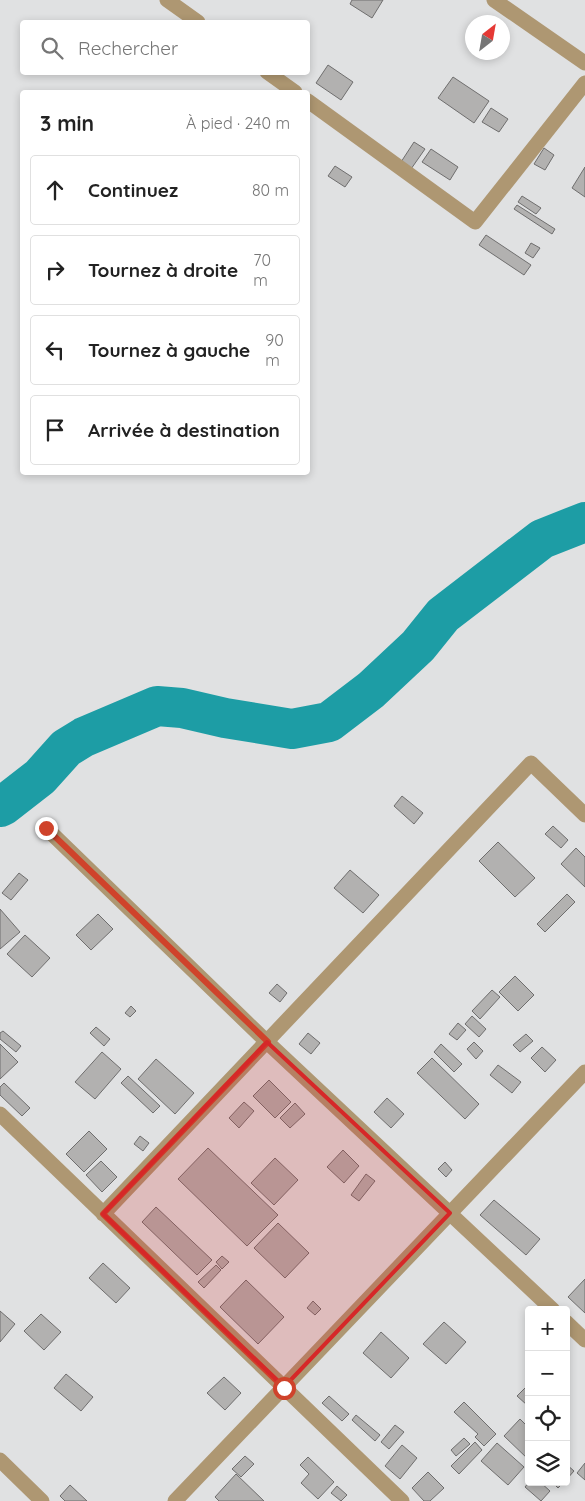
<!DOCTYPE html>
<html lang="fr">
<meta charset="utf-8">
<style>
:root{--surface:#fff;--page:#f2f2f2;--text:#222;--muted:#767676;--line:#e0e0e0}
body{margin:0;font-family:Quicksand,sans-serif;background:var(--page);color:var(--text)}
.controls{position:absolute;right:15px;bottom:15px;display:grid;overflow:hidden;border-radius:5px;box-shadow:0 2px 8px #0003}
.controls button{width:45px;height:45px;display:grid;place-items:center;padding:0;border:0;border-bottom:1px solid var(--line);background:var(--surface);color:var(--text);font:25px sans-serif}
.compass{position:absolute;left:465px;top:15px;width:45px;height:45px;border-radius:50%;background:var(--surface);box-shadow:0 2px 8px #0003;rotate:31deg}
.stop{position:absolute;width:15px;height:15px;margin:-11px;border:4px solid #cf432b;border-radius:50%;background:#fff}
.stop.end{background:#cf432b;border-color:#fff;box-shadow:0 1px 5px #0008}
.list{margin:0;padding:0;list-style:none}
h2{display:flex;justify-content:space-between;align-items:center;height:65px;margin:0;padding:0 20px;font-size:21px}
h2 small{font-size:16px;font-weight:400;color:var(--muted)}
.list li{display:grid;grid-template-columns:32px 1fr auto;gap:15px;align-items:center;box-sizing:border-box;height:70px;margin:0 10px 10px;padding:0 10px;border:1px solid var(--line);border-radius:5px}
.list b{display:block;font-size:19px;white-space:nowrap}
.list em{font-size:16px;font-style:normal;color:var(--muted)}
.icon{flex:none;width:28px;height:28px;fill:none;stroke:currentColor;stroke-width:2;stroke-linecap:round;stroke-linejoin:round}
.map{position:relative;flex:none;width:585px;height:1501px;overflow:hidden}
.search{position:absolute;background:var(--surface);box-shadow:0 2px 8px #0003;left:20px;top:20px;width:290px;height:55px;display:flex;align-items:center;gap:12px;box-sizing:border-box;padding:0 18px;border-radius:5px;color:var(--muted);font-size:19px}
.panel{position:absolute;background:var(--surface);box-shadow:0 2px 8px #0003;left:20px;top:90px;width:290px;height:385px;border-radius:5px}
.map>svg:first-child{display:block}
</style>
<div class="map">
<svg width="585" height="1501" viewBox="0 0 585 1501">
<rect width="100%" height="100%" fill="#e0e1e2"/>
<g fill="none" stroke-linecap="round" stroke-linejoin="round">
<path stroke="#1d9da5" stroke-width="40" d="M0,807L4,805L40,777L66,748L84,737L157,706L182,708L225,718L292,729L329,722L371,690L418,646L443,615L542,539L585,522"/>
</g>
<path fill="#b2b1b0" stroke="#6f6e6e" d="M352,0H383L372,18L350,4Z
M328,65L353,82L341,100L316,83Z
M453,77L489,101L474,123L438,98Z
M491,108L508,119L499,132L482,122Z
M414,142L425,149L411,169L401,162Z
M544,148L554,155L545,170L534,164Z
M431,149L458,167L450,180L422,162Z
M335,166L352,177L345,187L328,176Z
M585,167V197L572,188Z
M522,196L541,208L536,214L518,202Z
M517,205L555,229L552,234L514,209Z
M486,235L531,265L524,275L479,245Z
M531,243L540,248L533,258L525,253Z
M402,796L423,813L414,824L394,806Z
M553,826L568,840L561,848L545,834Z
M498,842L535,878L515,897L479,861Z
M576,848L585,857V887L561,864Z
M350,870L379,895L363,913L334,888Z
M19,873L28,880L11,900L2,893Z
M567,894L575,902L545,932L537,924Z
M0,909L20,932L0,949Z
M98,914L113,929L91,950L76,935Z
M25,935L50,958L32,977L7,954Z
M515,976L534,995L518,1011L499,992Z
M277,984L287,993L280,1002L269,993Z
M492,990L500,997L480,1019L472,1011Z
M131,1006L136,1011L130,1017L125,1013Z
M472,1016L486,1029L479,1037L465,1024Z
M458,1023L466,1030L457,1040L449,1034Z
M96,1027L110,1039L104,1046L90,1033Z
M3,1031L21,1046L16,1052L0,1039V1033Z
M308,1033L320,1043L311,1054L299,1044Z
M526,1034L533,1041L520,1052L513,1045Z
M474,1042L483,1051L476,1059L467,1049Z
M0,1044L18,1062L0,1079Z
M441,1044L462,1064L454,1072L434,1052Z
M542,1047L556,1060L545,1072L531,1058Z
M102,1052L121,1069L95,1099L75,1082Z
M432,1058L479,1104L465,1119L417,1073Z
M156,1059L194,1093L175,1114L138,1079Z
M498,1065L521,1082L512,1093L490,1075Z
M128,1076L160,1106L153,1113L121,1083Z
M269,1080L291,1102L275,1118L253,1096Z
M4,1083L30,1108L22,1116L0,1095V1087Z
M387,1098L404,1114L391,1128L374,1112Z
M244,1102L254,1111L239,1128L229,1118Z
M295,1103L305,1114L290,1128L280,1118Z
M89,1131L107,1149L84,1172L66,1154Z
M140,1136L149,1143L143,1151L134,1144Z
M208,1148L278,1215L247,1246L178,1179Z
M343,1150L359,1166L344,1183L327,1167Z
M275,1158L298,1180L274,1205L251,1183Z
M101,1161L117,1177L102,1192L86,1175Z
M445,1162L452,1170L446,1177L438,1169Z
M366,1174L375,1181L359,1201L351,1195Z
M494,1200L540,1239L526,1255L480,1215Z
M156,1207L212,1260L197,1275L142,1222Z
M278,1223L309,1253L285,1278L254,1248Z
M222,1256L229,1262L222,1269L216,1262Z
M103,1263L130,1288L116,1303L89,1278Z
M216,1265L221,1270L204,1288L198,1282Z
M585,1279V1313L568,1297Z
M246,1280L284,1317L258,1344L220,1307Z
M313,1301L321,1309L315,1315L307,1308Z
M0,1311L15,1324L0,1342Z
M41,1314L61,1332L44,1350L24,1331Z
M444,1322L466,1342L446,1364L423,1344Z
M381,1332L409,1358L391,1378L363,1353Z
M66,1374L93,1397L81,1411L54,1388Z
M224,1377L241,1393L225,1410L207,1393Z
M526,1387L529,1390V1403L527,1405L517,1396Z
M329,1396L349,1414L342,1421L322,1403Z
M464,1402L496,1434L484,1446L475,1437L478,1434L454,1412Z
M356,1415L380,1435L375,1441L352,1420Z
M520,1419L529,1428V1460L504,1436Z
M395,1425L404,1432L389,1449L381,1442Z
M464,1438L470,1444L456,1456L451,1450Z
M475,1442L482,1450L459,1474L451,1466Z
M497,1443L524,1467L508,1485L481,1461Z
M402,1445L417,1458L400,1479L385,1466Z
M245,1456L254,1464L241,1477L232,1469Z
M308,1457L334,1482L318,1499L301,1483L309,1474L300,1465Z
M585,1463V1480L577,1473Z
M566,1464L574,1471L566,1480Z
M428,1472L444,1488L430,1501H424L412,1488Z
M236,1474L264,1501H219L215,1497Z
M529,1482H540L550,1491L541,1501L525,1487Z
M552,1482H564L558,1488Z
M70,1485L87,1501H65L60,1496Z
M337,1486L347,1495L341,1501L331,1493Z"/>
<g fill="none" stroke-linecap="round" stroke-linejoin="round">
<path stroke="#ae9772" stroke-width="15" d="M167,0L198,22
M494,0L585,63
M267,72L295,92
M308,101L475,222L585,83
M46,828L267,1042L553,1310
M0,1114L402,1501
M103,1214L531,763L585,815
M566,1322L585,1340
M0,1460L42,1501
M175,1501L585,1072"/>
</g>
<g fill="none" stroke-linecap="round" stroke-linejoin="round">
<path stroke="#cf432b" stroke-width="6" d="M46,828L268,1042L103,1214L284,1388"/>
</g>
<path fill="#d62828" fill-opacity="0.2" stroke="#d62828" stroke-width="4" stroke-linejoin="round" d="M267,1042L450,1213L284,1387L103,1214Z"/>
</svg>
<div class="controls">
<button>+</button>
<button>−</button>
<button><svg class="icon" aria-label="locate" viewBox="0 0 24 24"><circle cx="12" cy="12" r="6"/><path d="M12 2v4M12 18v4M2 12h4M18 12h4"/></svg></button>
<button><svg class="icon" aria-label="layers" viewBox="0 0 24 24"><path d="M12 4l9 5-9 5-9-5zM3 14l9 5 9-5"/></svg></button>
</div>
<svg class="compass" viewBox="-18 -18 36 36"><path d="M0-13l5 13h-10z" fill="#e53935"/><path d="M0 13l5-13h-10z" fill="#767676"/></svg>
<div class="stop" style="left:284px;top:1388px"></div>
<div class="stop end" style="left:46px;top:828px"></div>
<div class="search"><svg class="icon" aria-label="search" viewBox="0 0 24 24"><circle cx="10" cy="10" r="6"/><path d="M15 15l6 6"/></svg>Rechercher</div>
<section class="panel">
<h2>3 min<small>À pied · 240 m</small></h2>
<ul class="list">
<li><svg class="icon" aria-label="ahead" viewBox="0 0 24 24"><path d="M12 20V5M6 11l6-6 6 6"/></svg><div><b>Continuez</b></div><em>80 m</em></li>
<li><svg class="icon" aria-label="right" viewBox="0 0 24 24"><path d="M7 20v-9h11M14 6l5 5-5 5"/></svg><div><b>Tournez à droite</b></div><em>70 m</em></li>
<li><svg class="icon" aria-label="left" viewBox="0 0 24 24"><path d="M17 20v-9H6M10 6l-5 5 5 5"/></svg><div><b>Tournez à gauche</b></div><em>90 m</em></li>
<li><svg class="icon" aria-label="arrive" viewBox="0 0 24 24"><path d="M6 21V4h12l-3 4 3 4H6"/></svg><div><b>Arrivée à destination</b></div></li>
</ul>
</section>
</div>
